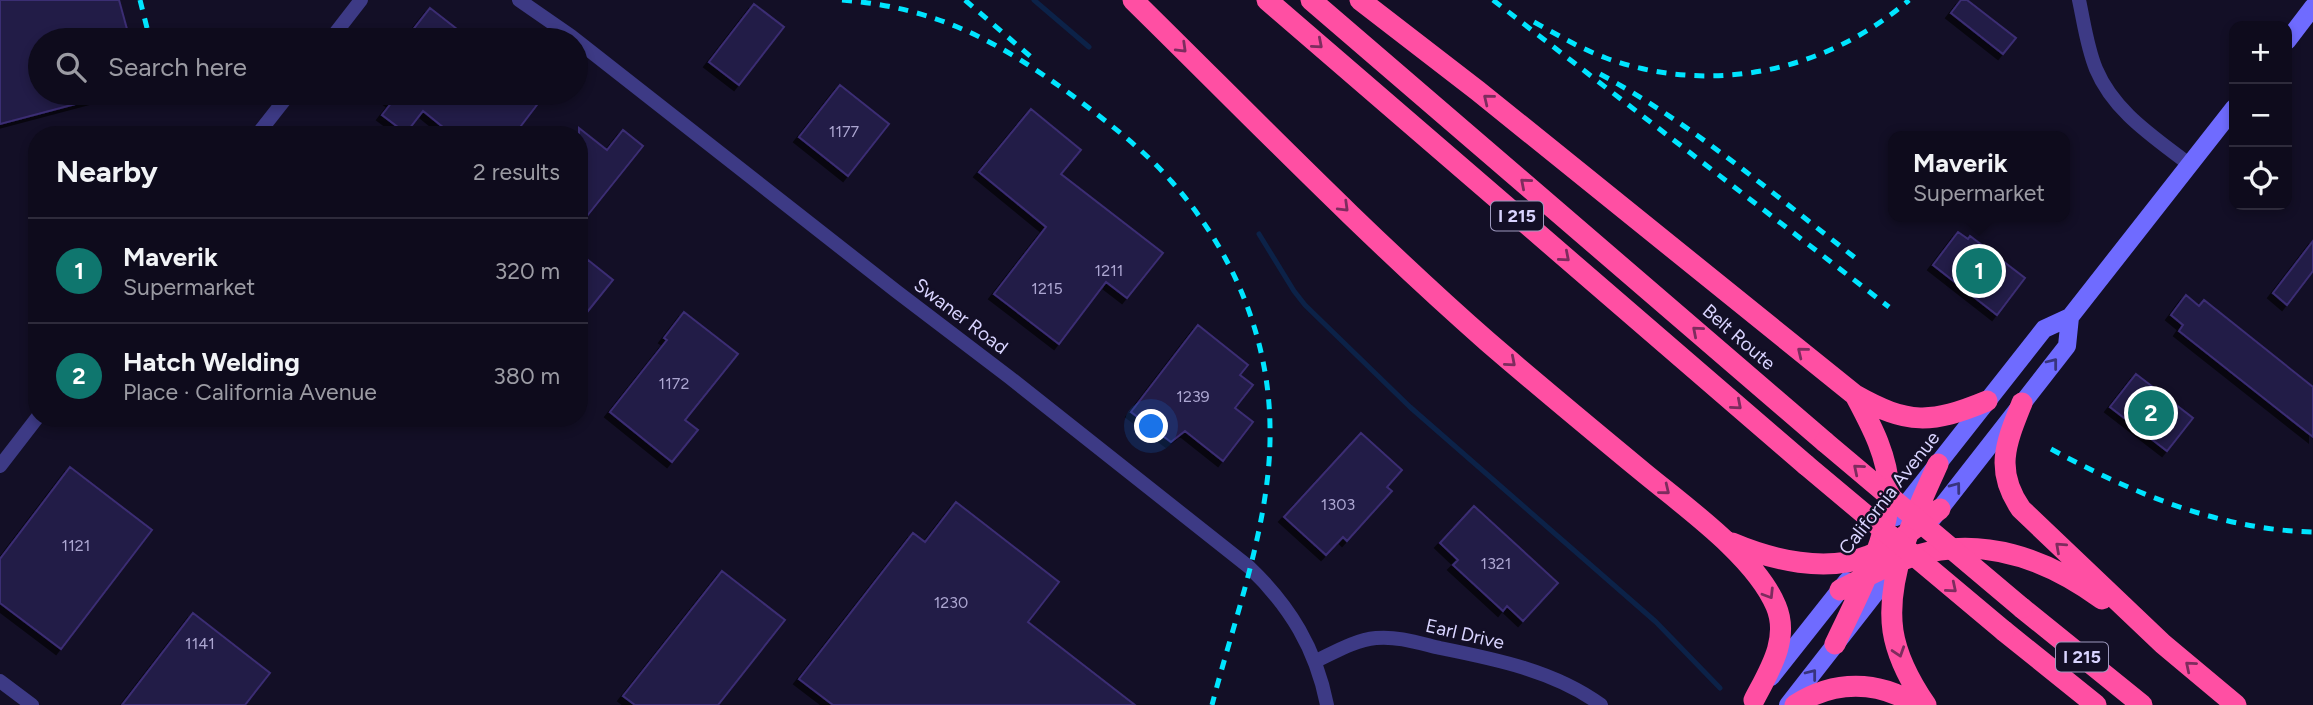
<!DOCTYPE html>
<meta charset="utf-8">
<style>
:root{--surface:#0e0b1c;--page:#171425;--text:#f1f3f6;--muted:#9b9ba3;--line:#2e2b3b;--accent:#0f766e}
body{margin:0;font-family:Figtree,sans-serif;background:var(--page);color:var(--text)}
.controls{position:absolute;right:21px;top:21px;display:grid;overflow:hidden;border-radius:14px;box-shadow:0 4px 10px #0003}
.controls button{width:63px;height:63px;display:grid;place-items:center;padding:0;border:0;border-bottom:2px solid var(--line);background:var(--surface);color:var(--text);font:35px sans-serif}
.you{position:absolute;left:1152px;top:427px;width:24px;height:24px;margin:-18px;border:5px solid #fff;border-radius:50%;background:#1a73e8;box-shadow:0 0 0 10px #1a73e833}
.badge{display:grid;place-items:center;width:46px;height:46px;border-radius:50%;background:var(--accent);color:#fff;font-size:23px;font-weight:700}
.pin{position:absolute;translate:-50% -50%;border:4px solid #fff;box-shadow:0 2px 7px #0006}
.popup{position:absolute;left:1888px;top:131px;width:182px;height:91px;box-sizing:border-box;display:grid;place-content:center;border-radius:14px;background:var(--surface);filter:drop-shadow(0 2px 5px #0005);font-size:23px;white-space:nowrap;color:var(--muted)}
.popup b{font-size:26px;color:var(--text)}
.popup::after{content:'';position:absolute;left:50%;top:100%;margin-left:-14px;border:14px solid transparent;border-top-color:var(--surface)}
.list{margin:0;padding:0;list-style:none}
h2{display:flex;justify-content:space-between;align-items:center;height:91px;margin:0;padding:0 28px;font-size:30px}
h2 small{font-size:23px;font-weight:400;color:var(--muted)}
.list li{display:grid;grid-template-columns:46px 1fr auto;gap:21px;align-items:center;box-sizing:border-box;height:105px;padding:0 28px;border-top:2px solid var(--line)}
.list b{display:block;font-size:26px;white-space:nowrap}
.list p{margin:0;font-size:23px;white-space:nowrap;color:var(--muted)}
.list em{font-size:23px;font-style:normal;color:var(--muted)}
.icon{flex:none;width:38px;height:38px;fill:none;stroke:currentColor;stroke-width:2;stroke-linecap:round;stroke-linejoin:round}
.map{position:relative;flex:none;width:2313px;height:705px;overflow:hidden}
.search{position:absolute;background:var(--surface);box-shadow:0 4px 10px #0003;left:28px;top:28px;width:560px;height:77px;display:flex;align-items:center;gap:18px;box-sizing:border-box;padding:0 24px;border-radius:38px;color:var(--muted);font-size:26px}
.panel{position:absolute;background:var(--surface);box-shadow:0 4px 10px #0003;left:28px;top:126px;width:560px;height:301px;border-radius:28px}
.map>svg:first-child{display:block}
</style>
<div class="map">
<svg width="2313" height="705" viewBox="0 0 2313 705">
<defs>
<filter id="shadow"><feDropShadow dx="-5" dy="5" stdDeviation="0" flood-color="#0009"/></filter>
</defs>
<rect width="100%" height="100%" fill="#130f26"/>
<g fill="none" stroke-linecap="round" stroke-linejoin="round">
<path stroke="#0c2248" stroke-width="5" d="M1034,0L1089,47
M1259,234L1294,291L1305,305L1410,407L1656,622L1720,688"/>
</g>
<path fill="#241b47" stroke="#3b2d73" stroke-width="2" filter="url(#shadow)" d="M0,0H119L130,40H40V93H101L102,97L0,124Z
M1961,0H1967L2016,38L2003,54L1951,13Z
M754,4L784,27L739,85L709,62Z
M430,8L471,40H405Z
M840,85L889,124L848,176L799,137Z
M379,93H482L497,104L506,93H546L514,135H439L444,128L423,111L406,133L382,115L392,102Z
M1031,109L1081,150L1061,174L1163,253L1127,298L1106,282L1059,344L994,294L1046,227L979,172Z
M579,128L607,150L623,130L643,146L579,226Z
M1958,232L1968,239L1970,236L2025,278L1997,315L1933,265Z
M2313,241V271L2287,305L2273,293Z
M588,260L613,280L588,311L579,304V271Z
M2186,295L2199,306L2204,300L2313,387V437L2179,331L2183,325L2171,315Z
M684,312L738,354L685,420L698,430L672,462L610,412L667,340L664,338Z
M1198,325L1248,365L1240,375L1253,385L1235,408L1253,422L1223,461L1185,431L1171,442L1131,412Z
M2136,374L2193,418L2167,451L2110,407Z
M1361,433L1402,470L1387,487L1392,491L1347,541L1343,537L1326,555L1284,517Z
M70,467L152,530L61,649L0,603V559Z
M956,502L1059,582L1028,622L1135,705H833L799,679L913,533L925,542Z
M1474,506L1558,583L1523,621L1507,606L1503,611L1453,565L1458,560L1440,543Z
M722,571L785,620L718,705H635L623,696Z
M193,613L270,673L245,705H122Z"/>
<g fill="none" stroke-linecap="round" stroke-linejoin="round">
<path stroke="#3d3a85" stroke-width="14" d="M519,0L571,36L896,291L1009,377L1249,567C1290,606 1316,649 1327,705
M2079,0C2084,23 2087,47 2096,69C2114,112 2154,137 2190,165
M330,40L361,0
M257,135L290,93
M0,466L37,418
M1316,661C1335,652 1355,640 1376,638C1398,636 1419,643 1440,648C1495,659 1555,671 1601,705
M0,681L32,705"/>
<path stroke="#6f6bff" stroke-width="18" d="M2287,41L2313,7
M1896,517L2044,329L2070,317L2234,108
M1932,519L2067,346L2070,317
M1771,677L1847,581
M1788,705L1898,564"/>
<path stroke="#ff4fa3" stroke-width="21" d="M1133,0C1250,115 1365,234 1488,342C1539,386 1591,429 1643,472C1684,506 1755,556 1776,606C1790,639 1769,671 1754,700
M1267,0L1806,465
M1311,0L1825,442
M1360,0L1478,91L1855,395C1908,425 1931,424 1987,401
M2022,403C2006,443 1994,470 2021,509L2163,644L2236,705
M1732,543C1772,560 1826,573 1868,556C1895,546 1917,526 1940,509
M1840,590C1864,578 1888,564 1914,556C1982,535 2047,559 2102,599
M2022,608L2142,705
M2004,631L2096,705
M1835,644C1855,601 1890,538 1889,491C1888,456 1871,425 1855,395
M1795,705C1834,680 1878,680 1916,705
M1926,705C1911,683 1897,657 1893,631C1885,576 1916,512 1938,464"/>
<path stroke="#00e5ff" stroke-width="5" stroke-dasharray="10 9" stroke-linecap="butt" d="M140,0L150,40
M842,0C939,8 1000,42 1077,99C1110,124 1145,151 1172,182C1232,250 1269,336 1270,427C1272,519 1235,616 1212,705
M965,0L1031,57
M1493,0L1889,307
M1534,22C1558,35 1581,49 1606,58C1710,96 1826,72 1909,0
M1600,74C1693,124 1774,195 1858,260
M2051,449C2132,493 2220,530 2313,532"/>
<path stroke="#ff4fa3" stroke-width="21" d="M1825,442L2022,608
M1806,465L2004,631"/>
</g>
<defs><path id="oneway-chevron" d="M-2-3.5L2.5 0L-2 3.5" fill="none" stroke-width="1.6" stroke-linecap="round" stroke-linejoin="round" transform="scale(1.75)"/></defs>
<g stroke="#7d2c5e">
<use href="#oneway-chevron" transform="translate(1318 44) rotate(41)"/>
<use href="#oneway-chevron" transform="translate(1182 48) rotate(44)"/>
<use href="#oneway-chevron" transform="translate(1488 99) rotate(-141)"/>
<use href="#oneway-chevron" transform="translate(1525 183) rotate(-139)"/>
<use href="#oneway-chevron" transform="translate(1344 207) rotate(44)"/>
<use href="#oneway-chevron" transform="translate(1565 257) rotate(41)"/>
<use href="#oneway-chevron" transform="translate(1697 331) rotate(-139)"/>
<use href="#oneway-chevron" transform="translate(1802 352) rotate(-141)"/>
<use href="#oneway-chevron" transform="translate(1511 362) rotate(41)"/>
<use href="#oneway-chevron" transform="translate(1737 405) rotate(41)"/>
<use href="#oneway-chevron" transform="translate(1858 469) rotate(-140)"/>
<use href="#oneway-chevron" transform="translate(1665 490) rotate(39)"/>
<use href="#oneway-chevron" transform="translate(2060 547) rotate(-138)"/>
<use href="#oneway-chevron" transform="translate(1952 588) rotate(40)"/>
<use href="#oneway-chevron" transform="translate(1769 594) rotate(58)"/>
<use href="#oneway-chevron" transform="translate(1899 652) rotate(72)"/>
<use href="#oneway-chevron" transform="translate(2190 666) rotate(-140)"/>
</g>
<g stroke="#38347d">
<use href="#oneway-chevron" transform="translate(2053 363) rotate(-52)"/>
<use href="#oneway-chevron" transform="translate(1956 487) rotate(-53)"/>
<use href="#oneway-chevron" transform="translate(1812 674) rotate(-52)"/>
</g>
<g text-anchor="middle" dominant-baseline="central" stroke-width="5" stroke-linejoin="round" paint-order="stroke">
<g font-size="16" fill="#aca6d1">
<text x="844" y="131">1177</text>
<text x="1109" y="270">1211</text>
<text x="1047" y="288">1215</text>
<text x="674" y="383">1172</text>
<text x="1193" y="396">1239</text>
<text x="1338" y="504">1303</text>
<text x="76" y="545">1121</text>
<text x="1496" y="563">1321</text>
<text x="951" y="602">1230</text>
<text x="200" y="643">1141</text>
</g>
<g fill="#130f26" stroke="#9e99be" stroke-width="2">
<rect x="1491" y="201.5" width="52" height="29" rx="5"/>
<rect x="2056" y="642.5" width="52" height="29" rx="5"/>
</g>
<g font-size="18" font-weight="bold" fill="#d9d4ff">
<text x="1517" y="216">I 215</text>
<text x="2082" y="657">I 215</text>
</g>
<g font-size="19" fill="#d9d4ff" stroke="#130f26">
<text transform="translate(961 316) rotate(37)">Swaner Road</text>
<text transform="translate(1739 337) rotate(41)">Belt Route</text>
<text transform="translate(1889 493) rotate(-52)">California Avenue</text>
<text transform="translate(1465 634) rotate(13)">Earl Drive</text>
</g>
</g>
</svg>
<div class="controls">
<button>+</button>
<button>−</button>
<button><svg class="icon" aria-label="locate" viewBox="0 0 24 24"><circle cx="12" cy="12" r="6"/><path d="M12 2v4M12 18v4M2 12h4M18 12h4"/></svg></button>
</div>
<div class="you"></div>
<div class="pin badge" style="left:1979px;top:271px">1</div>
<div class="popup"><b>Maverik</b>Supermarket</div>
<div class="pin badge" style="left:2151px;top:413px">2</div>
<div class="search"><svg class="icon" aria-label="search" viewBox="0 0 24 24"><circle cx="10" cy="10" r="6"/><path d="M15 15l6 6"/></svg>Search here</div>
<section class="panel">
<h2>Nearby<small>2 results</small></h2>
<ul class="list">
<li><span class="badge">1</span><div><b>Maverik</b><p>Supermarket</p></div><em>320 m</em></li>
<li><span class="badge">2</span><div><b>Hatch Welding</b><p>Place · California Avenue</p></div><em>380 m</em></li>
</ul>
</section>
</div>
